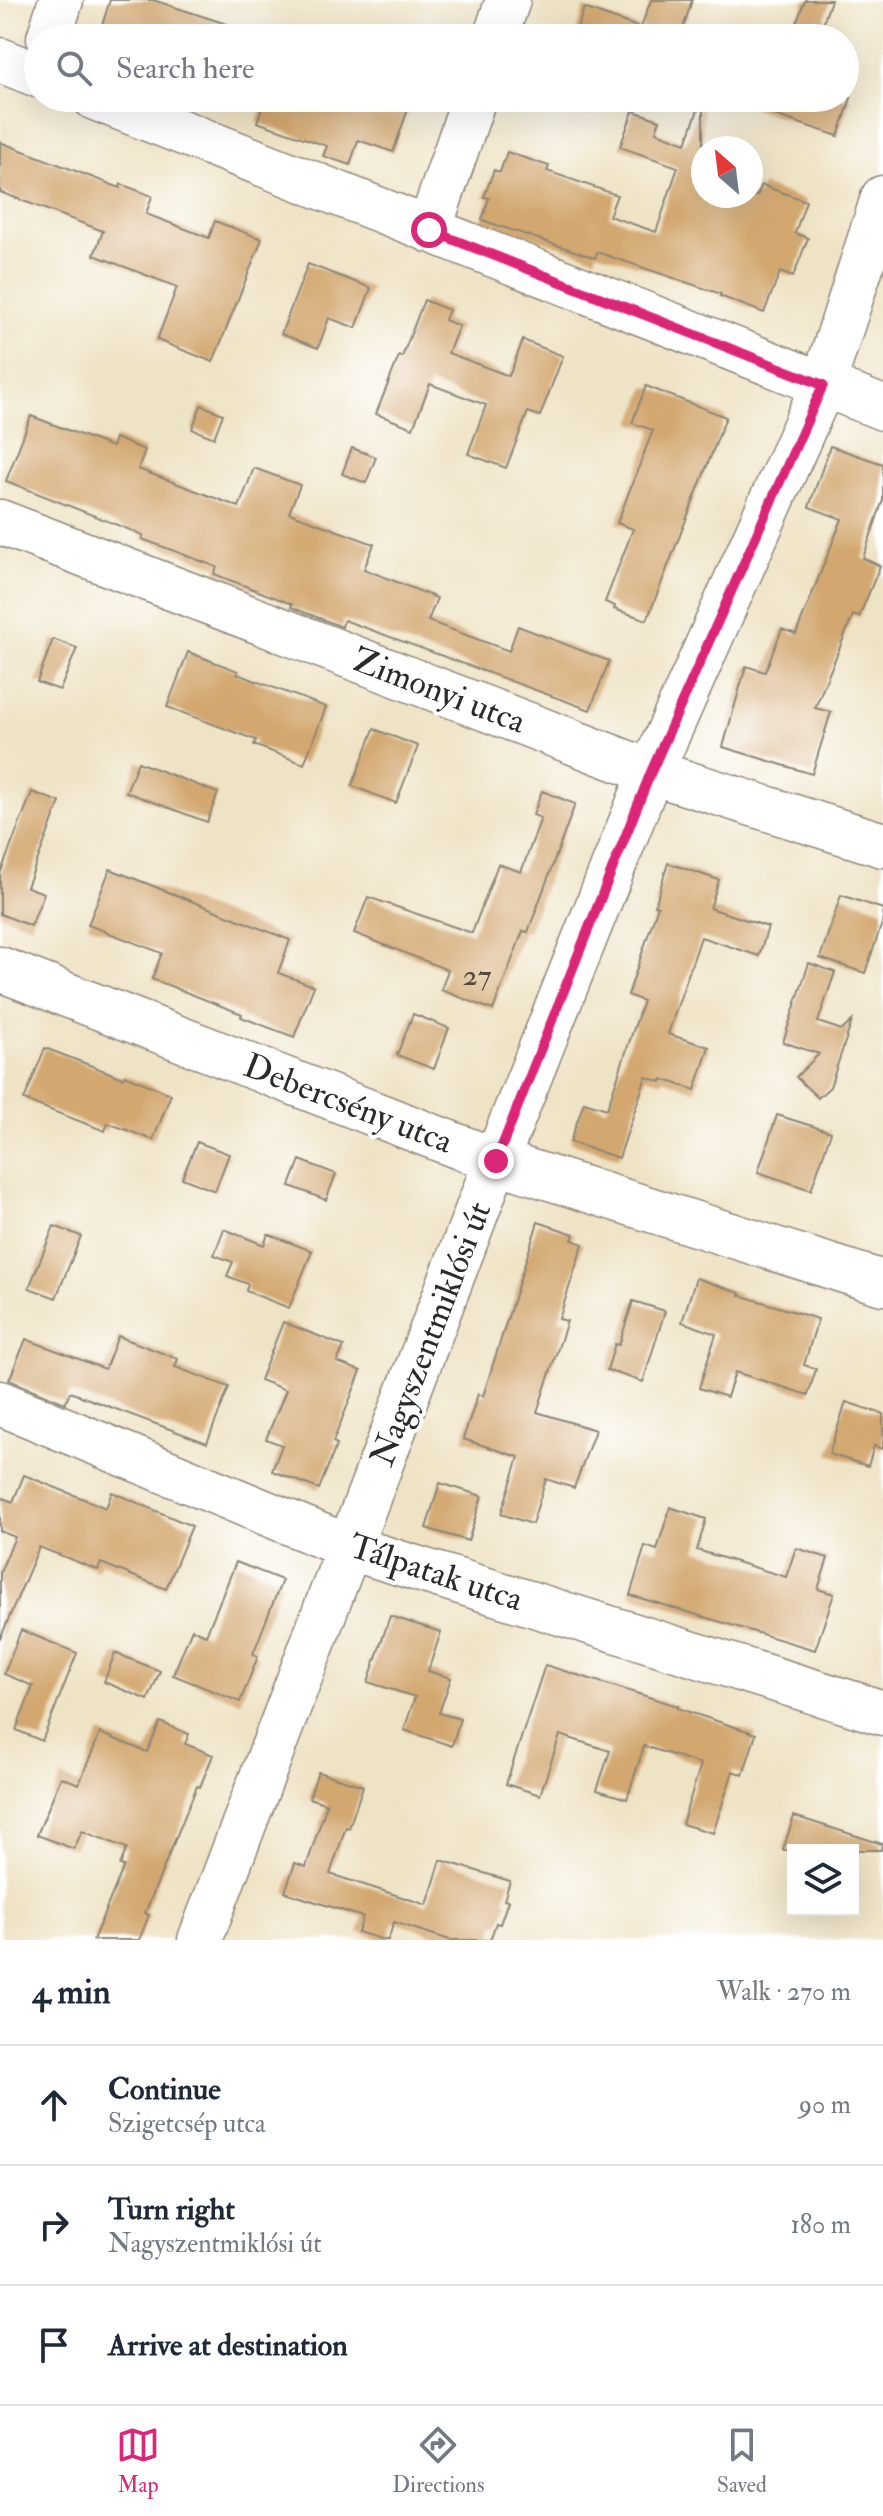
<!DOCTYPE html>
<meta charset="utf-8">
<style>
:root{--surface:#fff;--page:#f2f2f3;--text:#1f2937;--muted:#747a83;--line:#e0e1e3;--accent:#db2777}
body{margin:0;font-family:"IM FELL Double Pica",serif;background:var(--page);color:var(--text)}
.controls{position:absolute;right:24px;bottom:24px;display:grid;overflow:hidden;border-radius:0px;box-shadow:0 8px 32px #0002}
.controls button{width:72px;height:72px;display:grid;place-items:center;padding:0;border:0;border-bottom:2px solid var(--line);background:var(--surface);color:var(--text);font:40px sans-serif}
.compass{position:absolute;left:691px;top:136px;width:72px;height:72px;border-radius:50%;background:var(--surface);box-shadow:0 8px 32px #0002;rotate:332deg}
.stop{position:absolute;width:24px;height:24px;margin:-18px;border:6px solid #db2777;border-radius:50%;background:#fff}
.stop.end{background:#db2777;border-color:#fff;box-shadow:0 2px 8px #0008}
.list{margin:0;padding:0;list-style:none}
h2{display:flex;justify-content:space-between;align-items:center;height:104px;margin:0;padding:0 32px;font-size:34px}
h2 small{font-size:26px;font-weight:400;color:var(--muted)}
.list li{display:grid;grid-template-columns:52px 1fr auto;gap:24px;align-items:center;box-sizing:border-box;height:120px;padding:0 32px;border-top:2px solid var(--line)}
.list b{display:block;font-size:30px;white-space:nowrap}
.list p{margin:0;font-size:26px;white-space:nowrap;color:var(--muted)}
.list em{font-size:26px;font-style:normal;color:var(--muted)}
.icon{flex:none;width:44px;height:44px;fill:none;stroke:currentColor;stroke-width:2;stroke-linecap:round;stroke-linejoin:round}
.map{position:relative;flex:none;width:883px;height:1940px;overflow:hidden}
.search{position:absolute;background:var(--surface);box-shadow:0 8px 32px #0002;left:24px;right:24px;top:24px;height:88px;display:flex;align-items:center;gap:20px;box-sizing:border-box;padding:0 28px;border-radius:44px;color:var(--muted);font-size:30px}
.sheet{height:464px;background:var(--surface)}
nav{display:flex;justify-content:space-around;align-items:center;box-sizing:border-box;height:112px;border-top:2px solid var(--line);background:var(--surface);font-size:22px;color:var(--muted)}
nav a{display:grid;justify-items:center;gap:4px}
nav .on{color:var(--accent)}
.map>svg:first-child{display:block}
</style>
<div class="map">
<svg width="883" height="1940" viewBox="0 0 883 1940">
<rect width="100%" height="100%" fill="#fff"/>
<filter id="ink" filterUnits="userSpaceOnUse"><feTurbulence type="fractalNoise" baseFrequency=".0125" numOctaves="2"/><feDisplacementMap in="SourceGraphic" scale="16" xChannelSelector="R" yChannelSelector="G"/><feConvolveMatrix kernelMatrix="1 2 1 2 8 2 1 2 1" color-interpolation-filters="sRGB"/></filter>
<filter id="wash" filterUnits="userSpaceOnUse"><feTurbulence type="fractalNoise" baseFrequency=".006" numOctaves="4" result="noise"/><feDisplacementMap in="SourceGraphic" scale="32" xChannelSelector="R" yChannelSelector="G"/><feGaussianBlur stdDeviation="1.8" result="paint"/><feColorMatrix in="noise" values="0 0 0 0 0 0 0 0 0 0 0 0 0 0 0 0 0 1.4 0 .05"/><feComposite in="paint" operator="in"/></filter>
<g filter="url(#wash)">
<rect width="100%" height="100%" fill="#efe3c5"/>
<g id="blocks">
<path fill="#d3a770" d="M110,0H153L257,34V38H98Z
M651,0H692L680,38H671L641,27Z
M805,0H831L818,38H791Z
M584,8L658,34V38H574Z
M266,98H412L393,152L358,140L350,165L323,156L327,146L257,122Z
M739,98H851L838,136L738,103Z
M699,107H703V196H757L762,185L806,201L795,233L808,238L793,277L780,272L764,313L720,296L721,294L597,252L595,258L482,220L489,198L484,197L494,170L500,172L507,152L549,166L547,171L617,195L609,216L656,232L678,167L620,147L633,111L660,120L656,132L686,143Z
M0,142L120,188L121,184L152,196L146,214L209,238L215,221L262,239L213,362L157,340L177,287L94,255L103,231L0,192Z
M308,264L371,288L356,328L329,318L318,348L281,334Z
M424,300L449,310L445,320L459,326L448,353L509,376L523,340L563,356L540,416L528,412L506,468L468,454L486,405L430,384L413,428L376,414L399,356L402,357Z
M646,386L726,417L647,620L614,609L615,606L605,602L633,529L617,523L653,430L632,423Z
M201,405L223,414L214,438L192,429Z
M31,416L112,447L115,438L145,450L138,469L239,507L254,468L300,485L289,513L374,544L364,569L437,598L428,621L509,651L518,626L609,661L590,710L344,620L342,627L291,607L292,604L214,574L217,567L142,539L143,535L6,481Z
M830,446L883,464V500L863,558L880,566L859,617L853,615L815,708L831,712L812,774L723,747L746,666L765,672L782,629L796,634L842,519L809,507Z
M352,448L376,457L366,483L342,474Z
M53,639L77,648L60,690L37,682Z
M188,652L238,671L237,674L326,707L304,764L254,745L256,740L167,707Z
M374,729L418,746L396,803L352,786Z
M138,762L218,793L207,822L126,792Z
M542,791L575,804L528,932L523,931L493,1010L441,990L448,970L354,933L368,897L472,933L498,864L521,872L541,818L533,815Z
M32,792L60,802L27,887L44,893L31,926L0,914V874Z
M668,863L719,880L710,908L768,927L759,956L701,937L668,1034L709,1047L695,1090L662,1079L661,1082L646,1077L619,1158L570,1142L584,1102L607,1109L643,1001L628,995L658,906L655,905Z
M110,869L290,940L278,973L314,986L294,1037L241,1017L242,1014L152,979L162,953L88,925Z
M841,895L883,909V920L865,973L820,958Z
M809,963L835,972L818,1022L842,1030L852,1021L830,1087L818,1098L796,1077L819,1054L783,1042Z
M413,1014L449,1028L434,1069L397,1055Z
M45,1048L123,1078L124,1075L171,1094L153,1140L108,1123L105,1131L24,1100Z
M777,1115L831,1132L811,1190L758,1172Z
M197,1142L229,1154L215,1191L182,1178Z
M300,1160L336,1174L326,1200L290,1186Z
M538,1222L574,1234L572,1240L583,1244L559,1319L567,1321L537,1412L595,1430L574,1488L546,1479L532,1524L501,1514L519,1457L463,1439L478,1394L483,1396Z
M54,1226L81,1236L56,1298L29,1288Z
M224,1229L264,1245L268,1234L312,1251L289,1308L246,1291L248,1284L227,1276L233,1262L214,1255Z
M696,1278L740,1293L739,1295L818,1319L804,1365L816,1369L808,1395L735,1372L727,1397L699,1388L716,1334L682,1322Z
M633,1301L665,1311L643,1382L607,1370L615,1344L619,1345Z
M283,1322L344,1346L337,1362L361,1371L333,1442L337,1444L319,1489L272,1471L282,1445L266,1439L286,1390L260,1380Z
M118,1336L178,1359L175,1367L229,1387L207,1443L70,1392L65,1403L9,1380L26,1339L105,1369Z
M846,1402L883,1414V1449L874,1446L868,1466L829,1454Z
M24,1475L106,1508L112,1492L192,1526L166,1589L101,1563L98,1570L39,1547L0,1639V1572L15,1537L0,1531V1497L13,1502Z
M440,1483L482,1496L468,1541L426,1528Z
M670,1507L706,1519L697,1550L786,1577L796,1548L828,1558L818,1589L834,1594L815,1650L630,1595L645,1546L657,1550Z
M236,1562L282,1580L253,1654L258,1656L240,1702L173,1675L192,1629L206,1635Z
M390,1616L441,1632L428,1671L451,1678L439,1713L460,1719L452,1746L404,1730L415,1697L368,1682Z
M21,1630L77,1653L42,1741L16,1730L33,1686L4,1674Z
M115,1653L160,1671L148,1700L104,1682Z
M545,1665L678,1706L677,1708L756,1734L743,1775L733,1771L713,1833L682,1824L701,1764L644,1746L627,1799L597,1790L610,1751L560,1735L540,1795L506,1784Z
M160,1722L189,1734L185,1744L213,1755L200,1787L197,1786L145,1913L149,1915L139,1940H93L124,1866L120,1865L127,1848L82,1831L74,1849L37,1835L61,1777L79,1784L100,1733L147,1752Z
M318,1772L363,1786L349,1828L346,1827L330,1874L427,1905L441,1860L510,1881L504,1900L508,1901L500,1924L496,1923L490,1940H450L394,1922L388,1940H384L358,1932L363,1917L285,1892L295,1863L306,1867L327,1804L309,1798Z
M794,1816L882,1844L881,1850H783Z"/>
</g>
</g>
<g filter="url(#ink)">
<use href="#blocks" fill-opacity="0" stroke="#8d8778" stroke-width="2"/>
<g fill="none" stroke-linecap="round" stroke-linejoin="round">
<g stroke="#8d8778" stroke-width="47">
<path id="minor" d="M49,38L61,0
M495,38L508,0
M0,60L38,75
M95,98L883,408
M429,230L474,98
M0,522L651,772L883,845
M0,969L496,1161L883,1283
M0,1403L351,1548L883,1713
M200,1940L496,1161L651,772L823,385L883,198"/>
</g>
<use href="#minor" stroke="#fff" stroke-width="44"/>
</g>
</g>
<g fill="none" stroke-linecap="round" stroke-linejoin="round" filter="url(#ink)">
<path stroke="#db2777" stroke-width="10" d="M429,230L823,385L651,772L496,1161"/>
</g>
<g text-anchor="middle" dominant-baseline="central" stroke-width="8" stroke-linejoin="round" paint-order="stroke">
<g font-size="30" fill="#554a3c">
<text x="477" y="975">27</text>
</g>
<g font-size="34" fill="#2b2b2b" stroke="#fff">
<text transform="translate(439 691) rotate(21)">Zimonyi utca</text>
<text transform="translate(348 1104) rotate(21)">Debercsény utca</text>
<text transform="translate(431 1334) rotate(-69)">Nagyszentmiklósi út</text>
<text transform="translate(436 1573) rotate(18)">Tálpatak utca</text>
</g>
</g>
</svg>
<div class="controls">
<button><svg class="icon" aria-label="layers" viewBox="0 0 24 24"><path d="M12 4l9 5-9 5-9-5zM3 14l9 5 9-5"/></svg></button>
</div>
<svg class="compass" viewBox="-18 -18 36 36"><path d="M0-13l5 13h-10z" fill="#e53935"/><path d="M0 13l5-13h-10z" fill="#747a83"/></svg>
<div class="stop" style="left:429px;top:230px"></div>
<div class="stop end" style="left:496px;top:1161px"></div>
<div class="search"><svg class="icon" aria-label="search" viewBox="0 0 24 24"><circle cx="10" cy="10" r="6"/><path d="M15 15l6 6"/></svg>Search here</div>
</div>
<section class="sheet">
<h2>4 min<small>Walk · 270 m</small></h2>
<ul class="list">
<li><svg class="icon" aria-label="ahead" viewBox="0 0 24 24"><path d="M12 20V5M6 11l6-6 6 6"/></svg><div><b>Continue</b><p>Szigetcsép utca</p></div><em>90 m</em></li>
<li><svg class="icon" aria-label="right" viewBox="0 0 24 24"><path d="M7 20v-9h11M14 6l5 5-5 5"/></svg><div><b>Turn right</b><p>Nagyszentmiklósi út</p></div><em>180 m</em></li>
<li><svg class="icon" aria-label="arrive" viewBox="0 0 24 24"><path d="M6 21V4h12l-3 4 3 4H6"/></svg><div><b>Arrive at destination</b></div></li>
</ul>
</section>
<nav>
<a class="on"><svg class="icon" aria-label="map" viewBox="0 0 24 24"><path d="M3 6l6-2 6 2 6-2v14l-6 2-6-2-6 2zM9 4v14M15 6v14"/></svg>Map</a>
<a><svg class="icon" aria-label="directions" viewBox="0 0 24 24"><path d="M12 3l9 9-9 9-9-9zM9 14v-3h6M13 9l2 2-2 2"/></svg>Directions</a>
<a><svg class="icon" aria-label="saved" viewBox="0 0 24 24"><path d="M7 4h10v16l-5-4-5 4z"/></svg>Saved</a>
</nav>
